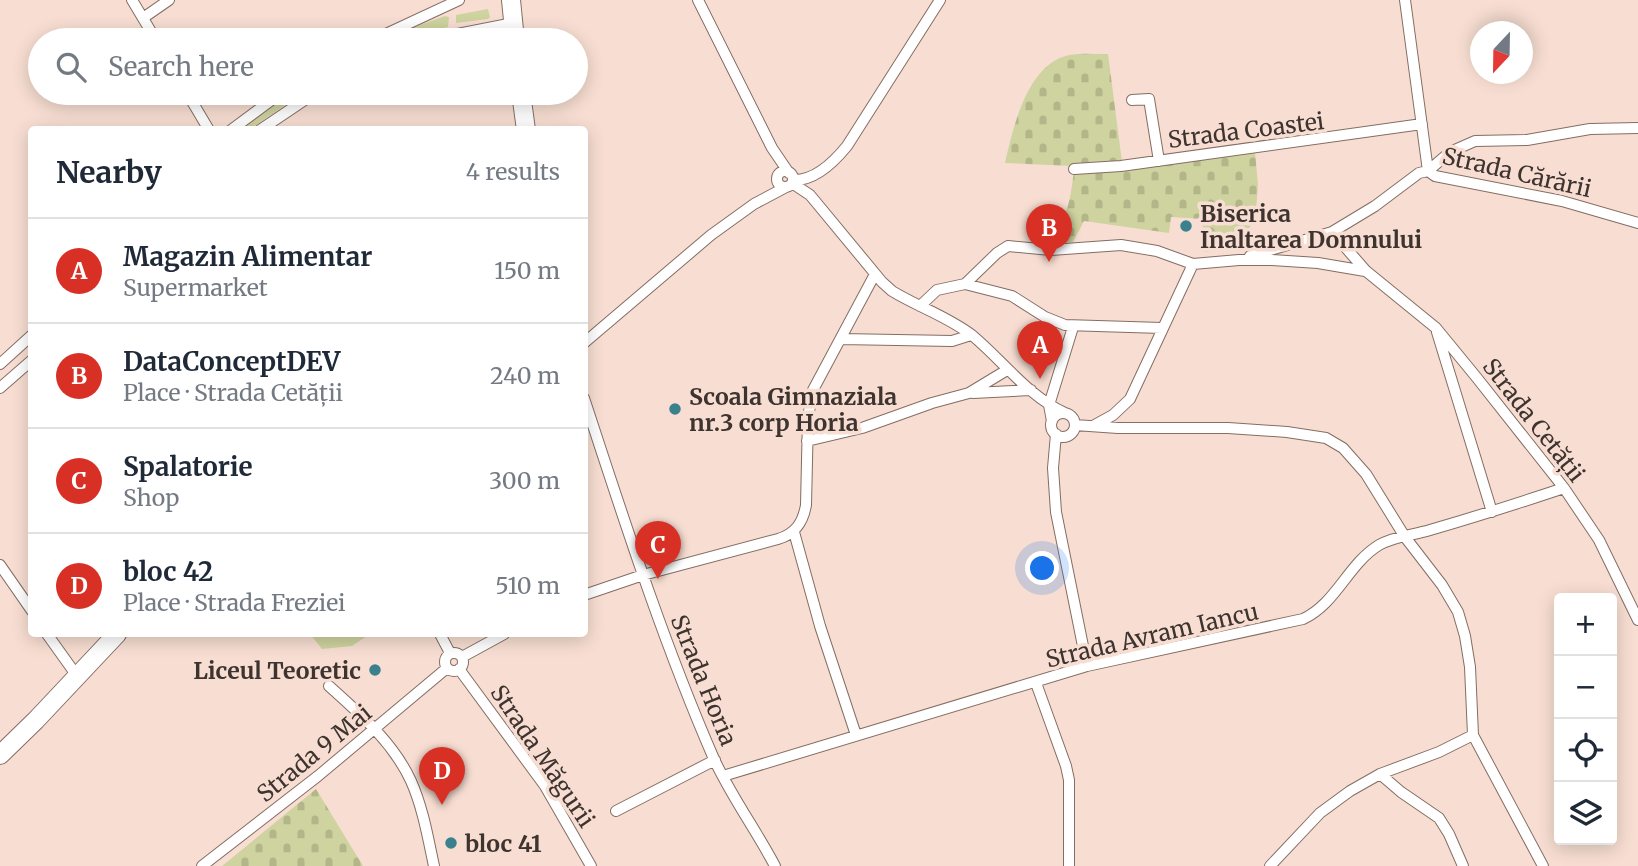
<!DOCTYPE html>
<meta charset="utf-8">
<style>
:root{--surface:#fff;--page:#f6f6f7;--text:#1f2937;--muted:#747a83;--line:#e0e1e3;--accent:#d93025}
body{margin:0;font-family:Merriweather,serif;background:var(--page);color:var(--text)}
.controls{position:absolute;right:21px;bottom:21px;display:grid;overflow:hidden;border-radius:7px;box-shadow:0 4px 18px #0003}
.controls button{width:63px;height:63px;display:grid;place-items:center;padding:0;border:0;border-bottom:2px solid var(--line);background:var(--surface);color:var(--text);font:35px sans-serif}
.compass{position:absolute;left:1470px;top:21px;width:63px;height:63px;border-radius:50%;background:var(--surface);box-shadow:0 4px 18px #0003;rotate:202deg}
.you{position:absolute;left:1043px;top:569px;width:24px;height:24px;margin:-18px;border:5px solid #fff;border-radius:50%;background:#1a73e8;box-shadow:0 0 0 10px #1a73e833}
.badge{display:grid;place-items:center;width:46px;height:46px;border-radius:50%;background:var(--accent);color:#fff;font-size:23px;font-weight:700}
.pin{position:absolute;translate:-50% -58px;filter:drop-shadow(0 2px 4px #0008)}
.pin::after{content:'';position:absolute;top:37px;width:24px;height:21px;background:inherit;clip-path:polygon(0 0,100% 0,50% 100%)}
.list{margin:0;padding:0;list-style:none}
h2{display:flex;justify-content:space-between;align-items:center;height:91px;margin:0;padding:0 28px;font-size:30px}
h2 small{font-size:23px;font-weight:400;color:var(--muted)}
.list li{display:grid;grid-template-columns:46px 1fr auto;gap:21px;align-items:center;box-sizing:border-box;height:105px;padding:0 28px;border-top:2px solid var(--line)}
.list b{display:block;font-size:26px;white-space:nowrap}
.list p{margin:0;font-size:23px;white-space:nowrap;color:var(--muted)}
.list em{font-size:23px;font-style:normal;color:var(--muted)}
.icon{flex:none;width:38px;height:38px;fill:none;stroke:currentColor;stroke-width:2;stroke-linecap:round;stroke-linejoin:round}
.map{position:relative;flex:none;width:1638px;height:866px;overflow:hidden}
.search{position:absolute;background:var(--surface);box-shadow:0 4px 18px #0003;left:28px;top:28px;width:560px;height:77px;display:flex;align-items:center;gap:18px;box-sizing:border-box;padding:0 24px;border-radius:38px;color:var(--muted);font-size:26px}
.panel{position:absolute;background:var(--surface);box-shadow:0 4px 18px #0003;left:28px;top:126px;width:560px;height:511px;border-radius:7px}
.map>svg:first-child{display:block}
</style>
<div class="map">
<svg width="1638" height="866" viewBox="0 0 1638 866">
<defs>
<pattern id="cemetery-stones" width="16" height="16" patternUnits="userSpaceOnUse" patternTransform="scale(1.75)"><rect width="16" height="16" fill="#ced39f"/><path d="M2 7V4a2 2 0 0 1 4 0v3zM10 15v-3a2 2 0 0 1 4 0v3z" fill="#b2b689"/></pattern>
</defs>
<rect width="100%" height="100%" fill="#f8ded2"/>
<path fill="#ced39f" d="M488,9L490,17L488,19L456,23V15Z
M445,16L449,17L448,27L410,37L407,32L409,29Z
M290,93H303L250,129L240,130Z
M310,634H370L352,646L322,649Z"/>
<path fill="url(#cemetery-stones)" d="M1108,54L1122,162L1073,166L1005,163C1013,128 1027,64 1069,55C1081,53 1095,54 1108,54Z
M1255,152L1258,185L1255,223L1250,226L1249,238L1253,239V247L1205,252L1202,219L1171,217L1169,233L1084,221L1073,242H1056V226C1070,215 1071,189 1074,172L1123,169Z
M316,789L363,866H222Z"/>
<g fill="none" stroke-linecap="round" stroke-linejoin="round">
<g stroke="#846d63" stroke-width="12">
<path id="street" d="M132,0L156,40
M698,0L772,148L789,173
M1405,0L1428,171
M143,18L169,0
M401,27L406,40
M373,40L459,0
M427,40L513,23
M187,93L209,130
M1132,100L1149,99L1159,161
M231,130L281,93
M260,130L315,93
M1074,169L1121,166L1422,124
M777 179a8 8 0 1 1 16 0a8 8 0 1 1-16 0Z
M1428,171L1450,152L1475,141L1527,140L1590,129L1638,128
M793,180C815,181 834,162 847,146L940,0
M792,183L810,195L882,282L892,291C918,307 949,317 973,336C1004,362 1028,396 1065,413
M1332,232L1366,271L1436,328L1477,378L1564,488L1599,540L1638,620
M1250,256L1332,232L1375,206L1419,173L1428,171L1435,176L1562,201L1638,223
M965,284L1012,296L1045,317L1065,325L1162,328
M920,306L937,290L965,284L997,253L1008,246L1051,250L1121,245L1157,251L1193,264L1239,260H1272L1318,263L1365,271
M1437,332L1492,512
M841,339L952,341L971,335
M584,343L711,235L754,204L786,187
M0,364L32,335
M0,388L32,360
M973,393L1031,390
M584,398C624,520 663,642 714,759C731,796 756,830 775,866
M1051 425a12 12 0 1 1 24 0a12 12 0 1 1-24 0Z
M1052,421L1049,405L1073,327
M1075,425L1118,428H1228L1287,432L1326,438L1343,448L1366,474L1405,537L1442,585L1458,612L1465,636L1470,667L1473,735L1543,866
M1093,426L1113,415L1130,399L1193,264
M1056,434L1053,468L1056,512L1087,666
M807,441L862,428L932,403L969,393L1007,370
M794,532L820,626L856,735
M0,565L32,611
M584,595L643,575L778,539C795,534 803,523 806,505L808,417L813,390L875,274
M47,634L77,676
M440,634L450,653
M445 662a9 9 0 1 1 18 0a9 9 0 1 1-18 0Z
M462,657L504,634
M459,669L545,786L591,866
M1036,683L1066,766L1069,780V866
M329,686C360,714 393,742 411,781C423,808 428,838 434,866
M1380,774L1401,792L1439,818L1449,834L1463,866
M723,776L1087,666L1303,619C1336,604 1348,564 1379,545C1394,536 1414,535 1430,530C1475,517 1519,503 1564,488
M616,811L715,760
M202,866L318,776L447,668
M1270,866L1320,813L1350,791L1380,774L1439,752L1473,735"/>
</g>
<g stroke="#846d63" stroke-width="20">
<path id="highway" d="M511,0L515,40
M521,93L526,130
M0,755L36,720L117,634"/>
</g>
<use href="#street" stroke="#fff" stroke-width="10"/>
<use href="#highway" stroke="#fff" stroke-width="18"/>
</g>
<g fill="#3b808d" stroke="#f8ded2" stroke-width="2.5">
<circle cx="1186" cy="226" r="7"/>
<circle cx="675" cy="409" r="7"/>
<circle cx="375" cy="670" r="7"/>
<circle cx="451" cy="843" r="7"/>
</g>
<g text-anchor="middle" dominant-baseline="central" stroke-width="7" stroke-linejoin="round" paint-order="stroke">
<g font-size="23" fill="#3d332f" stroke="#f8ded2">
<text transform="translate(1246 130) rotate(-7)">Strada Coastei</text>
<text transform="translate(1517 172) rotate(13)">Strada Cărării</text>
<text transform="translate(1534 420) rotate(52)">Strada Cetății</text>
<text transform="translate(1152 635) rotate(-13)">Strada Avram Iancu</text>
<text transform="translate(704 680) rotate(68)">Strada Horia</text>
<text transform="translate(314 753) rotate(-39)">Strada 9 Mai</text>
<text transform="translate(543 756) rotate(56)">Strada Măgurii</text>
</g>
<g font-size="23" font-weight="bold" fill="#3d332f" stroke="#f8ded2" text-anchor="start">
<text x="1200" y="213">Biserica<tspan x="1200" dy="26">Inaltarea Domnului</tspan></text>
<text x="689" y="396">Scoala Gimnaziala<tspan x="689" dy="26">nr.3 corp Horia</tspan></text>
<text x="361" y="670" text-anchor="end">Liceul Teoretic</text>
<text x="465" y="843">bloc 41</text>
</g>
</g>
</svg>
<div class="controls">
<button>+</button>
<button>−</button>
<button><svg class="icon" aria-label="locate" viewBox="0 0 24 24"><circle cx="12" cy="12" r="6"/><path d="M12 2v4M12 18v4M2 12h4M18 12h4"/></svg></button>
<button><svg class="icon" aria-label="layers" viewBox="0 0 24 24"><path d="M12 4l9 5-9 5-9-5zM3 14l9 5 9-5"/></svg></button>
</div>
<svg class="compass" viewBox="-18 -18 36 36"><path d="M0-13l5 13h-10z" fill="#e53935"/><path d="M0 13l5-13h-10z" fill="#747a83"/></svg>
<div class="you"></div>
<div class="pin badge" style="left:1040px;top:379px">A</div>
<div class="pin badge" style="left:1049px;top:262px">B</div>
<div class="pin badge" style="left:658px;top:579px">C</div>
<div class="pin badge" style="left:442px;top:805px">D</div>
<div class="search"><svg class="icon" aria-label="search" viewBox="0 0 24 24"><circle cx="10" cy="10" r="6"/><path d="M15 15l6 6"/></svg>Search here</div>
<section class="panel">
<h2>Nearby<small>4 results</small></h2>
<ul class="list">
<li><span class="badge">A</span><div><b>Magazin Alimentar</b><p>Supermarket</p></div><em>150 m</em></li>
<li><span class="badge">B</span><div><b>DataConceptDEV</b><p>Place · Strada Cetății</p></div><em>240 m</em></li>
<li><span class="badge">C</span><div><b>Spalatorie</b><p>Shop</p></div><em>300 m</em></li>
<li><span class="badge">D</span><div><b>bloc 42</b><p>Place · Strada Freziei</p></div><em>510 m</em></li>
</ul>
</section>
</div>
